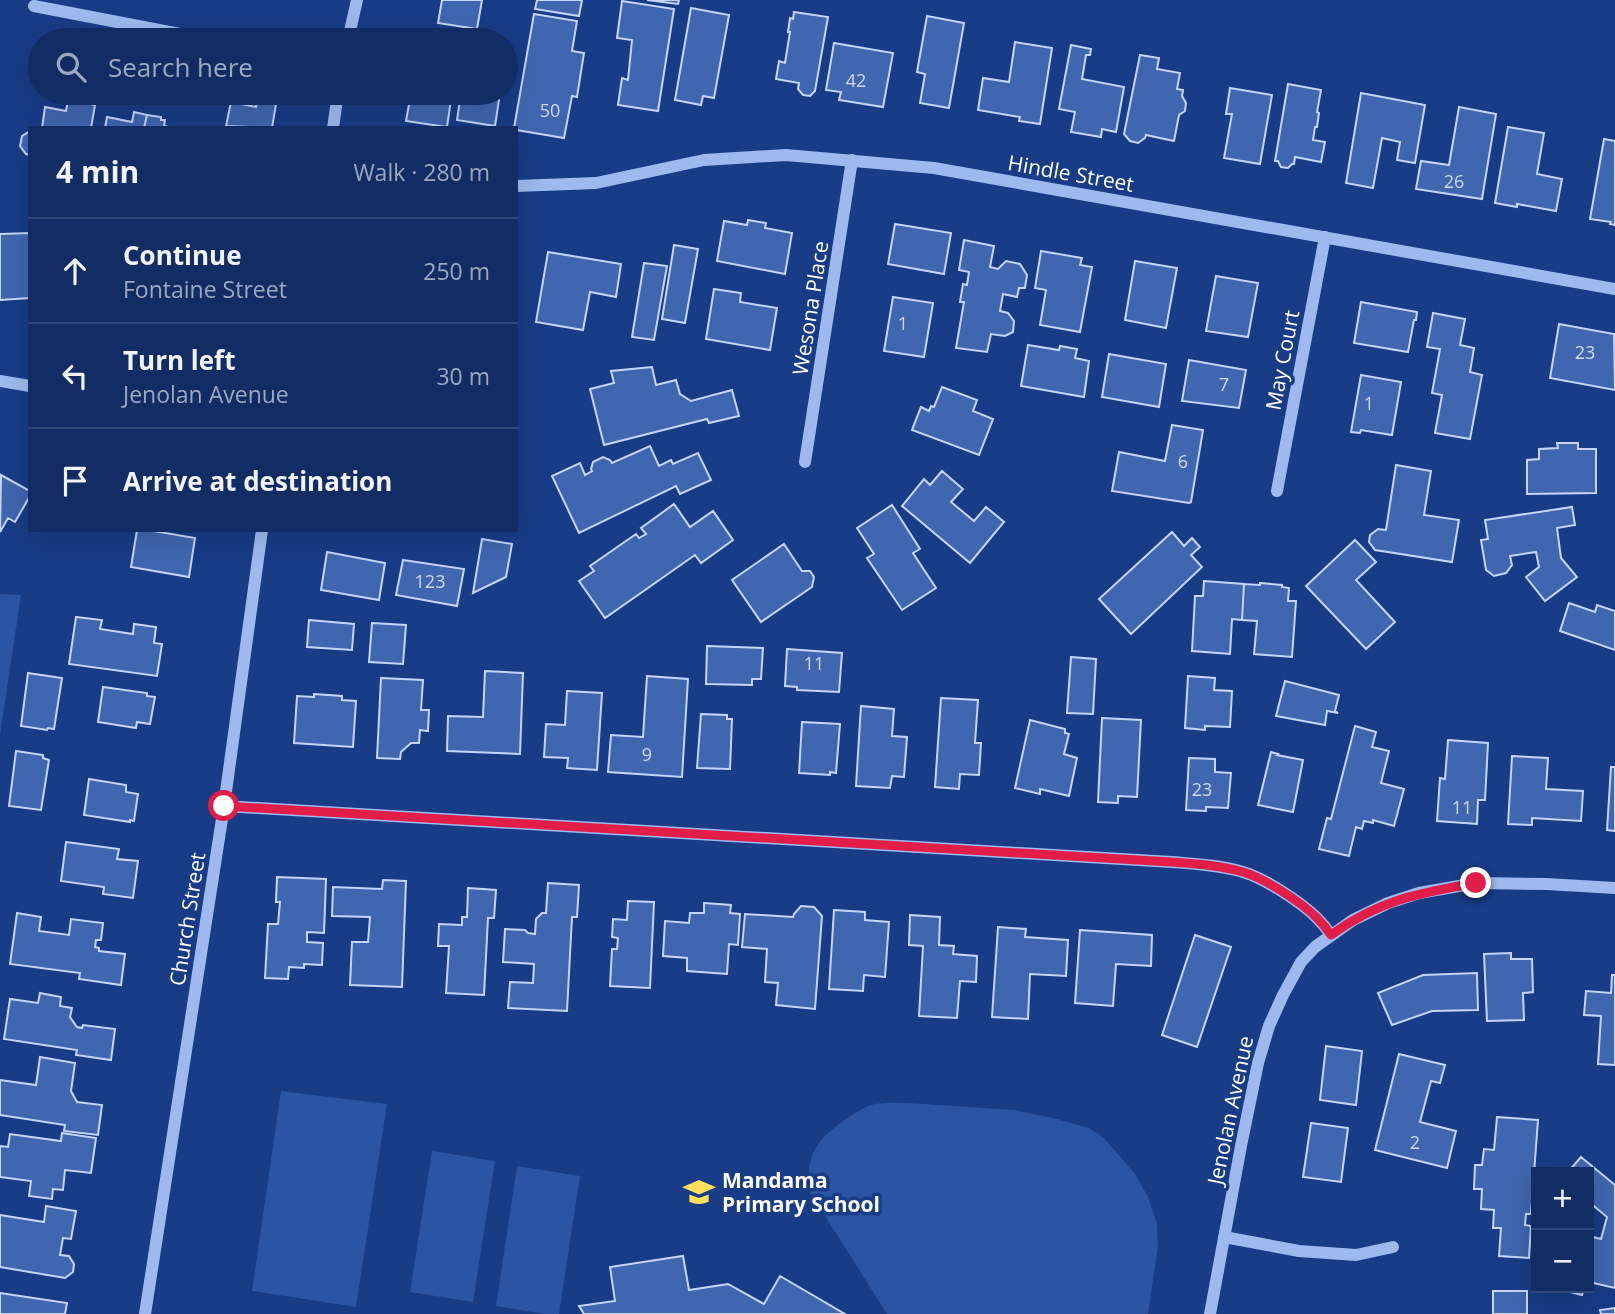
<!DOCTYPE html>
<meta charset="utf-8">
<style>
:root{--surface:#122d64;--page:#1b356a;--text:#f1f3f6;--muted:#9ca8bf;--line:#314978}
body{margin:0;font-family:"Open Sans",sans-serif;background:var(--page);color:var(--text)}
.controls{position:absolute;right:21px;bottom:21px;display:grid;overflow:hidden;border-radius:0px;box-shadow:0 7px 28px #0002}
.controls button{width:63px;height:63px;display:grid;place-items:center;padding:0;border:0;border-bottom:2px solid var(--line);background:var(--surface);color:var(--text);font:35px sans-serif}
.stop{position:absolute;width:21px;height:21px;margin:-16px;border:5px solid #e11d48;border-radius:50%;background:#fff}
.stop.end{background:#e11d48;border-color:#fff;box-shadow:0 2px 7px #0008}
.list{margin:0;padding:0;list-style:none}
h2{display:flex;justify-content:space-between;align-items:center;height:91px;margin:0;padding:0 28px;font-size:30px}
h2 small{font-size:23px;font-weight:400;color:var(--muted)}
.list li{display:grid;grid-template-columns:46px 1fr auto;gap:21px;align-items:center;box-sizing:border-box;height:105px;padding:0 28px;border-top:2px solid var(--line)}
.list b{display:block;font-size:26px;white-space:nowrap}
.list p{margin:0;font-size:23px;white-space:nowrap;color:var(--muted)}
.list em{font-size:23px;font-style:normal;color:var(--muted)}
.icon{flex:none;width:38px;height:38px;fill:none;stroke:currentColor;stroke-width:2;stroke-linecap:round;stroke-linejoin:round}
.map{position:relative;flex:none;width:1615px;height:1314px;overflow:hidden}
.search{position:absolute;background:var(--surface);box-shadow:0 7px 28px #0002;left:28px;top:28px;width:490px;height:77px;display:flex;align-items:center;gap:18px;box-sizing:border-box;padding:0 24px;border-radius:38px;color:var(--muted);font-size:26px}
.panel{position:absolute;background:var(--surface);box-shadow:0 7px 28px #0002;left:28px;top:126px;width:490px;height:406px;border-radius:0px}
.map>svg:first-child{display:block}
</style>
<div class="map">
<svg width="1615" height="1314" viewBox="0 0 1615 1314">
<rect width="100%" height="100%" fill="#183c86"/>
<path fill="#2a54a4" d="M0,594L21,595L0,735Z
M281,1091L387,1104L356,1307L252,1291Z
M909,1103L1014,1110L1053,1118L1089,1128L1104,1138L1135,1174L1148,1197L1157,1224L1158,1246L1148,1314H887L810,1192C805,1155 816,1140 846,1119C854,1114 865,1106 875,1104C886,1102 898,1103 909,1103Z
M432,1151L495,1161L473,1302L410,1292Z
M517,1166L580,1176L559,1314H545L496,1306Z"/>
<path fill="#4066af" stroke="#c3d6f9" stroke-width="2" d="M442,0H482L477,29L438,23Z
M537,0H582L579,16L535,9Z
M647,0H679L678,4Z
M622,1L674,9L658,111L618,105L622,78L628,80L632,40L617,38Z
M691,8L729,15L714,98L703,96L701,105L675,100Z
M794,12L828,17L815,91L810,96L803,95L798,89L799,83L776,79L779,61L785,63L790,32H788L790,18L793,19Z
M534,14L577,21L572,51L584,53L577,97L572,96L564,138L516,130V128H514Z
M927,16L964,23L949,108L920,103L925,74L917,72Z
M1015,42L1052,48L1040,124L1019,121L1020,117L978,110L983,78L1009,82Z
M834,43L893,53L883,107L839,100L841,92L826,90Z
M1071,45L1091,49L1090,55H1086L1082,79L1124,87L1116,132L1102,129L1101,137L1071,132L1075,112L1059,109Z
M1140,55L1159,58L1157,69L1180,73L1177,89L1183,90L1182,96L1186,103L1185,111L1179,115L1174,141L1146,135L1145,138L1138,143L1130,141L1124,134Z
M1288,84L1321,90L1317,112L1319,113L1317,127H1315L1313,140L1325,142L1321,162L1295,157L1294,164H1292L1288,168L1281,167L1278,161H1275Z
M1230,88L1272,95L1260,164L1224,158L1232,114H1226Z
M411,93H452L447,127L406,121Z
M461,93H500L495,126L457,120Z
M1361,93L1425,105L1415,163L1397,160L1400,142L1382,138L1373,188L1346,183Z
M68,100L95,105L91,128H42L45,107L66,111Z
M257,100L276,104L272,128L226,126L231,102L256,107Z
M1459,107L1496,114L1482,199L1416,189L1421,161L1449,165Z
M134,112L147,115L144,128H105L107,117L132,122Z
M147,115L161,117V120H165L164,126L173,128H144Z
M1508,127L1544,133L1537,174L1562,179L1556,211L1517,204V207L1495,203Z
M30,131V155L26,154L20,146L22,136Z
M1604,139L1615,141V225L1610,224L1611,222L1590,219Z
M748,220L766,223L765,228L792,233L785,274L717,261L724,221L747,225Z
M895,224L951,233L944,274L888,264Z
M30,233V298L0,300V234Z
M964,240L994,246L990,267L998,269L1006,261L1020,264L1027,275L1025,288H1019L1017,297L1003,294L1000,311L1008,313L1014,321L1013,332L1005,336L991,334L987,352L956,348L964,302H960L963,284L967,285L969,272L959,270Z
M674,245L698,249L685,323L662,319Z
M1041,251L1082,258L1080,265L1092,267L1080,332L1040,325L1046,290L1035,288Z
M548,252L621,264L616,297L590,292L583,330L536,322Z
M1135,261L1177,268L1166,328L1125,320Z
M644,263L667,266L654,340L632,337Z
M1216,276L1258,283L1248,337L1206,331Z
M714,289L741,293L740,302L777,308L770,350L706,339Z
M893,297L933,303L924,357L884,351Z
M1361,302L1417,312L1416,320H1414L1408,352L1354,343Z
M1433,313L1465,319L1460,345L1474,348L1470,372L1482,375L1470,439L1435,433L1442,395L1432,393L1440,349L1427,347Z
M1559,324L1614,334L1615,390L1550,378Z
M1028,345L1059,350L1060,346L1077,349L1075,358L1089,361L1084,397L1021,386Z
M1109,354L1166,364L1159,407L1102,397Z
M1189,360L1246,370L1239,408L1182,401Z
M652,367L656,385L676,380L680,394L691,401L732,390L739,416L709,423L707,419L604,445L590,389L614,383L611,371Z
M1361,375L1401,382L1392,435L1361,430L1360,433L1351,432Z
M942,387L977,400L973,411L993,419L979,455L912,430L921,407L929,411L931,406L934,407Z
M1172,425L1203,430L1191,502L1189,503L1112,491L1119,452L1165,461Z
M1557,443H1578V449H1596V493L1527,494V460L1539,459V449L1558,448Z
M650,446L659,466L671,460L673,464L698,453L711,480L680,494L676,486L579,533L552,476L580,463L585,475L592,471L591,469L593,462L603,457L610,460L612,463Z
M1396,465L1431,471L1424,515L1459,520L1452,562L1375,550L1369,542L1370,535L1378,529L1386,530Z
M942,471L963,489L951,502L974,521L986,507L1004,522L970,563L902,506L924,479L930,485Z
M1,475L30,491V496L15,522L8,518L0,532Z
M674,504L690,527L713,511L733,540L701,563L695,555L605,618L579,581L594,571L590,566L636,534L639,538L646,534L641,528Z
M892,505L920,549L913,553L936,588L902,610L867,558L874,554L857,528Z
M1572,507L1575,525L1557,528L1561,558L1577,577L1545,601L1526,577L1539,567L1536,552L1510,556L1512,565L1506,573L1494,576L1486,570L1481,540L1488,539L1485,520Z
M137,530H148L195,538L189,577L131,567Z
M1172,532L1184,546L1192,538L1200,547L1191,555L1202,567L1131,634L1099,599Z
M482,539L512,544L506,577L473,593Z
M1355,540L1376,562L1356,580L1395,622L1366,649L1306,586Z
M784,544L802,571H810L814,577L812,587L761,622L732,580Z
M327,552L385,563L379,600L321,590Z
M403,560L464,569L457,606L396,595Z
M1204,581L1244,584L1242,620L1232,619L1230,654L1192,651L1195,596H1203Z
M1260,583L1282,585V587L1289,588L1288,601H1296L1292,657L1254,654L1257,621L1242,620L1244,584L1260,585Z
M1569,603L1595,612L1597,605L1615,611V650L1560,631Z
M76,617L102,620L100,629L133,634L134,624L156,627L154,643L162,644L157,676L69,664Z
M309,620L354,624L352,650L307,647Z
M372,623L406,625L403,664L369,662Z
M707,646L763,648L761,679H752V685L706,684Z
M787,649L842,653L839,692L797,690V687L785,686Z
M1071,657L1096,659L1093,714L1067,713Z
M485,671L523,673L520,754L447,751L448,716L483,717Z
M28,673L62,678L54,729L48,728L47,730L21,726Z
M647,676L688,679L682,777L608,772L611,735L643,737Z
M1188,676L1215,678L1214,690L1232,691L1230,727L1205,726V730L1185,728Z
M381,678L423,680L421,710H429L428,731L420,730L419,743H411L401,752L400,759L377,758Z
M1285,681L1339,695L1335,711L1338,713L1327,711L1325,725L1276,716Z
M103,687L147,693V696L155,697L150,724L137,722L136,728L98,722Z
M567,691L602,693L597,770L567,768L568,758L544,757L546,724L565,725Z
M314,694L342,696V700L356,701L353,747L294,743L297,696L314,697Z
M941,698L978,700L975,743H981L979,775L960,774L959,789L935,787Z
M861,706L894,709L892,736L907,737L904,777L892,776L890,788L856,786Z
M701,714L727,715V719H732L730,769L697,768Z
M1102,718L1141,720L1137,797L1118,796V803L1098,802Z
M1030,720L1065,729V733L1069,734L1064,754L1077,758L1069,796L1040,789V794L1015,788Z
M802,722L840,724L836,773L830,772V775L799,773Z
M1355,726L1376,732L1372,747L1389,751L1381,783L1404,789L1394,826L1373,820V823L1364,821L1362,829L1356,827L1349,856L1319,849L1327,818L1331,819Z
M1448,740L1488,743L1485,800H1478L1477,824L1437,821L1440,778L1445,779Z
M16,751L43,755V758L49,760L41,810L9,806Z
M1271,752L1278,754L1277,755L1303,760L1293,812L1258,805Z
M1512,756L1548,758L1546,789L1583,791L1581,821L1532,818V825L1508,824Z
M1189,758L1215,759V772L1231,773L1228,808L1206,807V811L1186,810Z
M1611,767H1615V831L1607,830Z
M89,779L126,785V792L138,794L134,821L130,820V822L84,815Z
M66,842L119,849L117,859L138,861L133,898L103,894L104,887L61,881Z
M277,877L326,879L324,933L307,932V942L323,943L322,965L304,964V968L289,967L288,979L265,978L268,924H278L280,902H276Z
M383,880L406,881L402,987L350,985L352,942H368L370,917L332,916L333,887L382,889Z
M548,883L579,885L577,917H572L567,1011L508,1008L510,982L533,983L534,964L503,962L505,929L525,930L528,933L535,934L536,919L542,913H546Z
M468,888L496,890L494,918H488L484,995L446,993L449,946H438L439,924L462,925V917H467Z
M628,901L654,902L650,988L610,986L612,949H617L618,938L612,937L613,919L627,920Z
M704,903L731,905L730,913L740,914L738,945L729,944L727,974L687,971V958L663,956L665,921L689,923L690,913H704Z
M801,906L814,907L822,916L815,1009L776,1005L778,983L765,982L767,949L742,947L745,914L793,917L794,914Z
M834,910L865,912V920L889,922L885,977L864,975L863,991L829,989Z
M17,913L41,917L39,931L69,935L71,919L103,923L101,940H96L95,947L99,948V951L125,954L121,985L79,979L80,973L10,964Z
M910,915L940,917L939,945L954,946L953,954L977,956L976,982L960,981L957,1018L919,1016L923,946L909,945Z
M998,927L1026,929L1025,937L1068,940L1066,976L1030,974L1028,1019L992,1017Z
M1080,930L1152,935L1151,966L1116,964L1113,1006L1075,1003Z
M1195,935L1231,947L1197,1047L1162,1035Z
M1511,953V959H1532L1533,992L1523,993L1524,1020L1487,1021L1484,954Z
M1477,973L1478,1010L1432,1011L1392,1025L1378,993L1423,975Z
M1612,975H1615V1065L1598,1064L1601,1016L1584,1015L1586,991L1611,993Z
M40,993L61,997L60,1006L72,1008L70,1017L77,1027L82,1028L83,1025L115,1029L111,1060L76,1055L77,1050L4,1039L10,999L38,1003Z
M1326,1046L1362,1051L1356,1105L1320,1100Z
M1399,1054L1445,1065L1440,1083L1431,1081L1420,1122L1456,1131L1447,1168L1375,1150Z
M40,1057L75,1063L71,1091L77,1102L102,1105L98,1135L64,1131L65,1125L0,1115V1080L36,1085Z
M1497,1117L1538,1120L1531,1214H1526L1525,1225L1531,1226L1529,1258L1499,1256L1501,1228H1493L1494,1210L1481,1209L1482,1189H1474L1475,1165H1482L1484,1149L1494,1150Z
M1311,1123L1348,1128L1341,1182L1303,1177Z
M62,1133L96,1138L91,1173L65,1170L63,1190L53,1189L52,1199L29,1196L31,1181L0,1177V1146L8,1147L10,1134L61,1141Z
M1581,1157L1615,1185V1288L1589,1282V1236L1601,1239L1607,1217L1589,1202V1172H1568Z
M46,1206L76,1211L71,1239L63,1238L60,1255L69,1256L74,1264L73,1272L65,1278L0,1267V1215L44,1222Z
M683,1256L689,1290L728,1284L764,1304L780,1276L845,1314H584L579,1306L615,1301L610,1267Z
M1554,1288H1584L1582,1295Z
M1493,1291H1527V1314H1493Z
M0,1293L67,1303L65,1314H0Z
M1615,1308V1314H1601L1600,1310Z"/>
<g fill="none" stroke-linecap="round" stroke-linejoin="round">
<path stroke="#9db9ed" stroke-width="12" d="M34,6L211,40
M348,40L357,0
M333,128L338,93
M516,186L596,183L704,160L786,155L934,168L1615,289
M0,381L30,386
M805,462L852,160
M1277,491L1325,237
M224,806L1172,862C1195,864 1219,865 1243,872C1264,878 1301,902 1317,918C1322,923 1327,929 1331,935
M1224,1237L1299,1251L1356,1255L1393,1247
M145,1314L224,806L262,530
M1210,1314L1241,1146L1258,1063L1269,1026L1283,995L1301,962L1315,947L1353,920L1388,903L1419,893L1476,883L1547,884L1615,888"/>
</g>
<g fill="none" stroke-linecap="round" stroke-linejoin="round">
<path stroke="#e11d48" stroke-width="9" d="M224,806L1171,862C1195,864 1219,865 1243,872C1264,878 1301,902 1317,918C1322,923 1327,929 1331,935C1379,900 1419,893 1476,883"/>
</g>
<defs>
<g id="school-bare" transform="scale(2.415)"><path d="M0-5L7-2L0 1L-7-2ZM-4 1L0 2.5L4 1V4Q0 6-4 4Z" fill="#ffe159" stroke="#183c86" stroke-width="2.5" paint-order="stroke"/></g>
</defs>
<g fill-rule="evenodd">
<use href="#school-bare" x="699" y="1192"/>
</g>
<g text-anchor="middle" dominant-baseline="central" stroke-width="7" stroke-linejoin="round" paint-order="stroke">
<g font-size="18" fill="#cfd9eb">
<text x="856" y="80">42</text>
<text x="550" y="110">50</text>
<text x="1454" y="181">26</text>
<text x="903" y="323">1</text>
<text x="1585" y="352">23</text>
<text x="1224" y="384">7</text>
<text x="1369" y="403">1</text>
<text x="1183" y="461">6</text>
<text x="430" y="581">123</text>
<text x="814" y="663">11</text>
<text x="647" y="754">9</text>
<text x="1202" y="789">23</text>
<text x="1462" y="807">11</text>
<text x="1415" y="1142">2</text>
</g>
<g font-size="21" fill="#fff" stroke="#183c86">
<text transform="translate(1071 173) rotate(10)">Hindle Street</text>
<text transform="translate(810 308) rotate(-81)">Wesona Place</text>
<text transform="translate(1282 360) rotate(-79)">May Court</text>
<text transform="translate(187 919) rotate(-81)">Church Street</text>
<text transform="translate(1230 1110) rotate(-78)">Jenolan Avenue</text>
</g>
<g font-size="21" font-weight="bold" fill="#fff" stroke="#183c86" text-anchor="start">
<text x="722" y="1180">Mandama<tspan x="722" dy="24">Primary School</tspan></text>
</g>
</g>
</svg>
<div class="controls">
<button>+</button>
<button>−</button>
</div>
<div class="stop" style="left:224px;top:806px"></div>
<div class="stop end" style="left:1476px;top:883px"></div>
<div class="search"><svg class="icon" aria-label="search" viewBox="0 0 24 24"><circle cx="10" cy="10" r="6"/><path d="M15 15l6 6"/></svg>Search here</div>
<section class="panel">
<h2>4 min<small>Walk · 280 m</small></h2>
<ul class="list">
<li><svg class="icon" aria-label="ahead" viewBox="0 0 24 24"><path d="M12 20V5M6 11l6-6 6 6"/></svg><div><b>Continue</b><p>Fontaine Street</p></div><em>250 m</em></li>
<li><svg class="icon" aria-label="left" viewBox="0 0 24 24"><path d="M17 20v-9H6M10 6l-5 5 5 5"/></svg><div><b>Turn left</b><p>Jenolan Avenue</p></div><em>30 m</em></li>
<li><svg class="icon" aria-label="arrive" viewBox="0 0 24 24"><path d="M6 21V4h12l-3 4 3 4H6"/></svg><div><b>Arrive at destination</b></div></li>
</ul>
</section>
</div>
